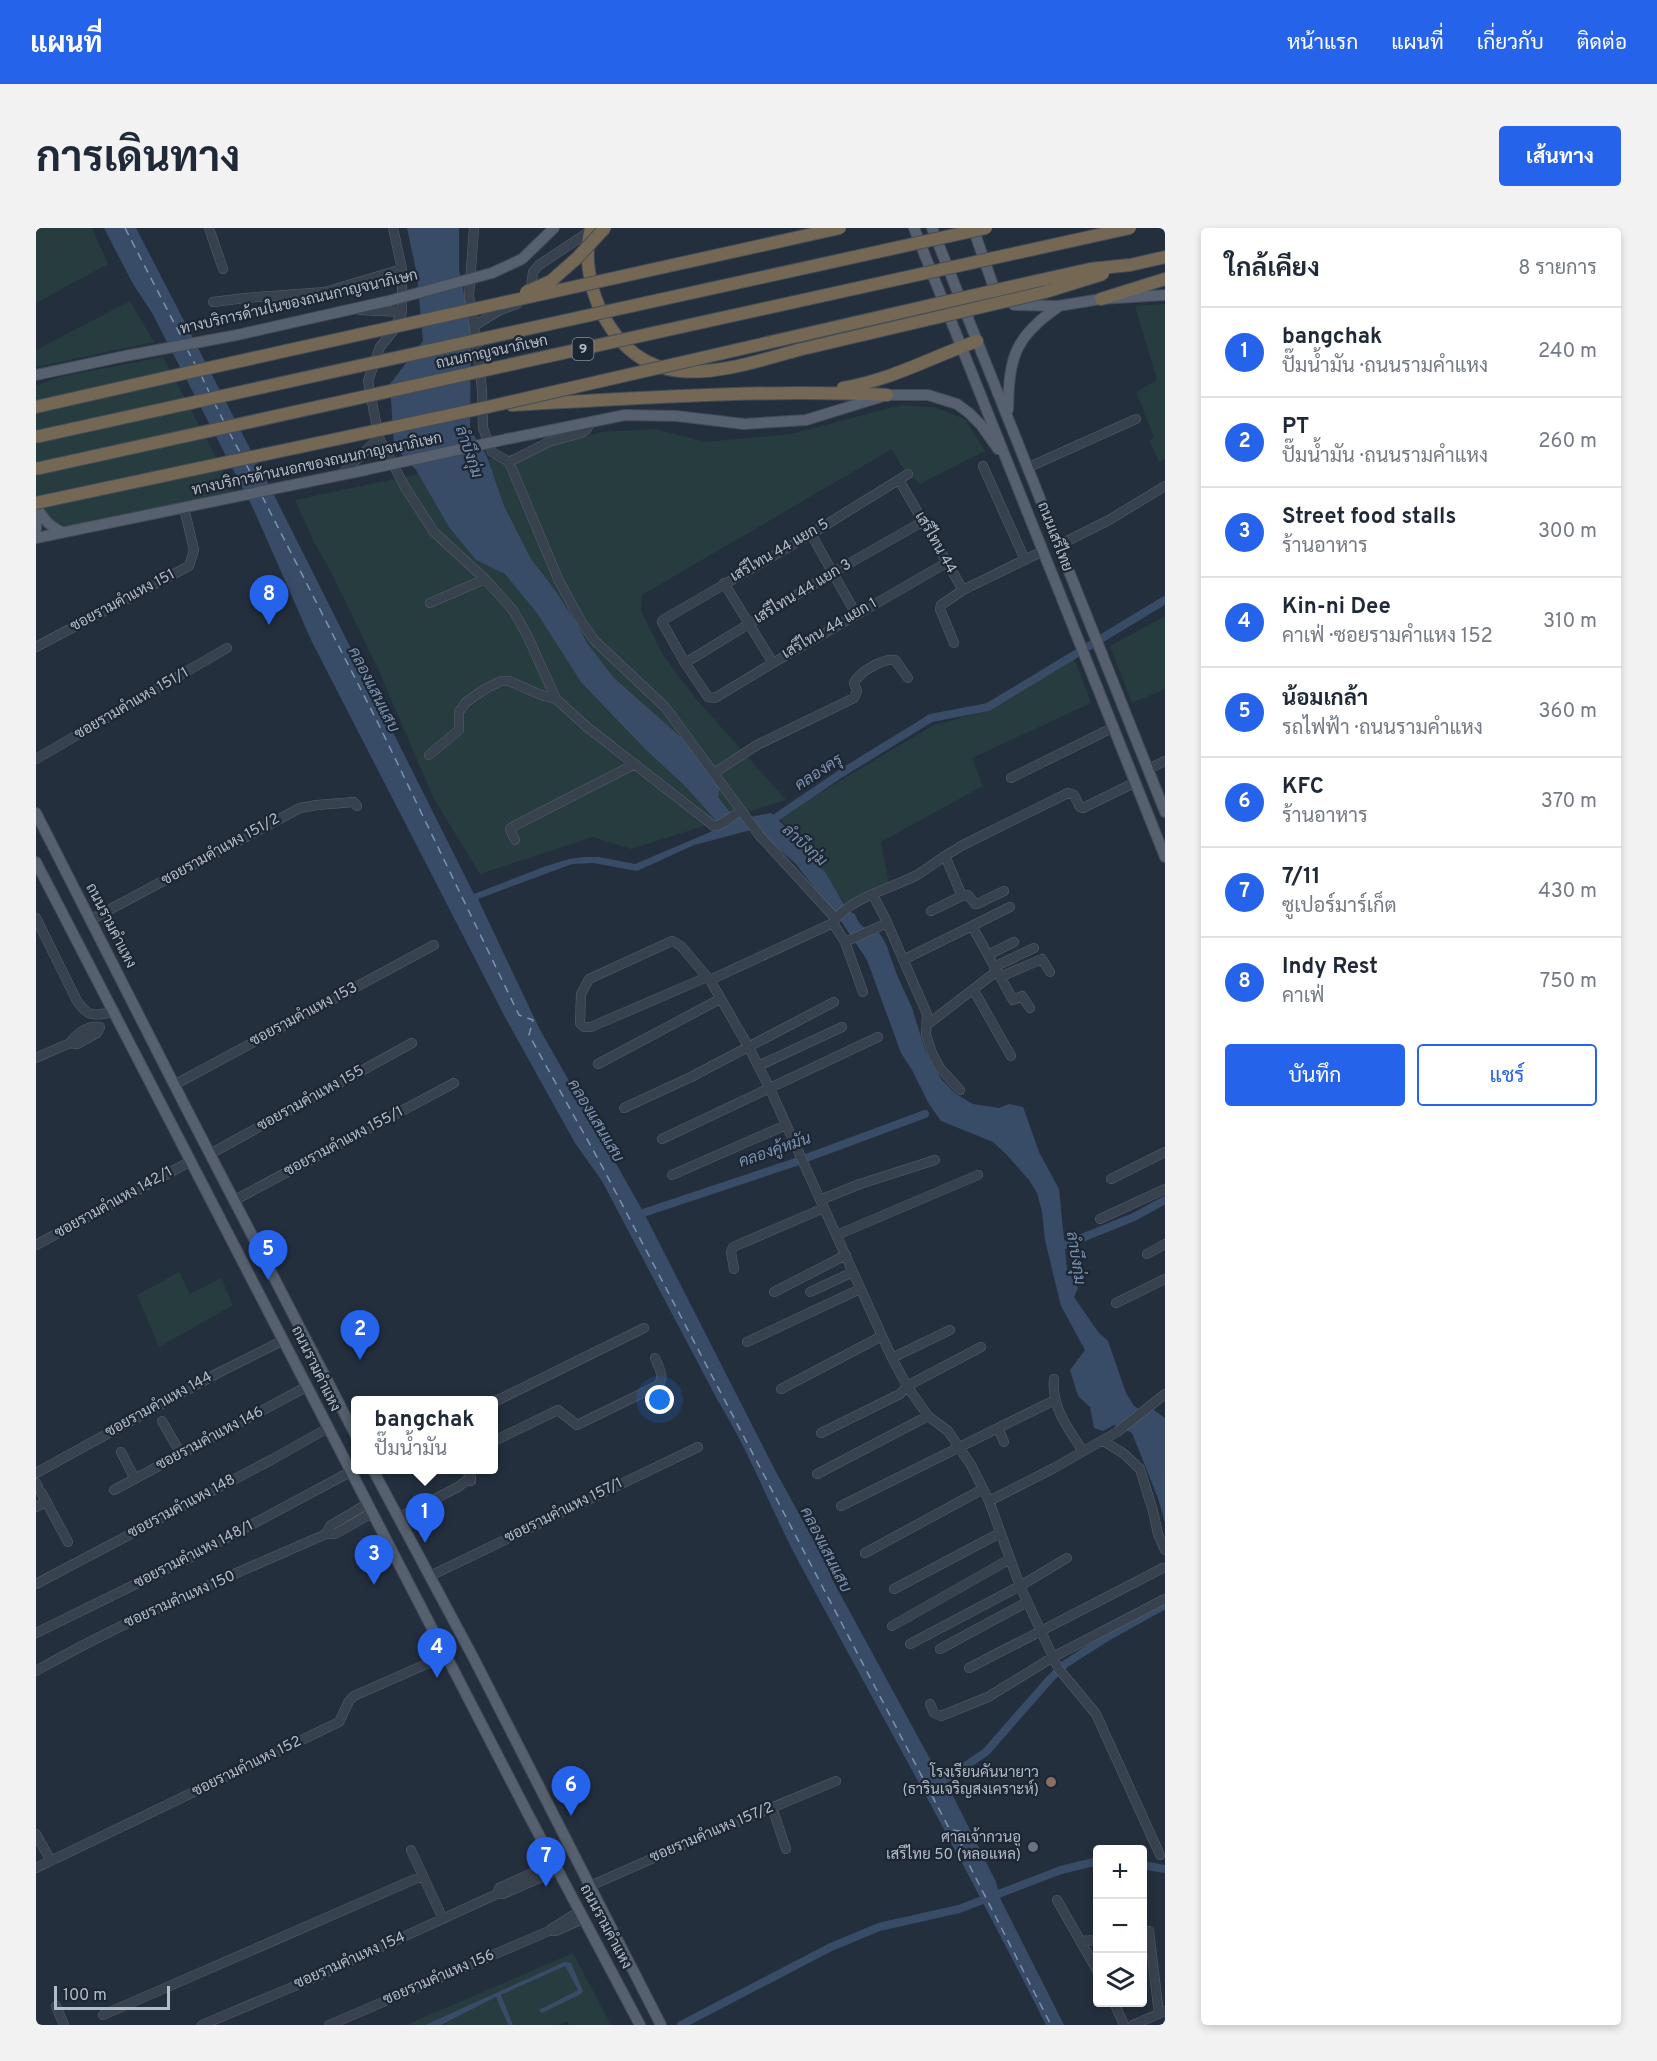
<!DOCTYPE html>
<html lang="th">
<meta charset="utf-8">
<style>
:root{--surface:#fff;--page:#f2f2f3;--text:#1f2937;--muted:#747a83;--line:#e0e1e3;--accent:#2563eb}
body{margin:0;font-family:Overpass,Sarabun,sans-serif;background:var(--page);color:var(--text)}
.controls{position:absolute;right:18px;bottom:18px;display:grid;overflow:hidden;border-radius:6px;box-shadow:0 3px 9px #0003}
.controls button{width:54px;height:54px;display:grid;place-items:center;padding:0;border:0;border-bottom:2px solid var(--line);background:var(--surface);color:var(--text);font:30px sans-serif}
.scale{position:absolute;left:18px;bottom:15px;width:116px;box-sizing:border-box;padding-left:6px;border:3px solid #b4bcc9;border-top:0;font-size:16px;line-height:21px;white-space:nowrap;color:#b4bcc9;-webkit-text-stroke:4px #1d2633;paint-order:stroke}
.you{position:absolute;left:624px;top:1172px;width:21px;height:21px;margin:-15px;border:4px solid #fff;border-radius:50%;background:#1a73e8;box-shadow:0 0 0 9px #1a73e833}
.badge{display:grid;place-items:center;width:39px;height:39px;border-radius:50%;background:var(--accent);color:#fff;font-size:20px;font-weight:700}
.pin{position:absolute;translate:-50% -50px;filter:drop-shadow(0 2px 3px #0008)}
.pin::after{content:'';position:absolute;top:32px;width:21px;height:18px;background:inherit;clip-path:polygon(0 0,100% 0,50% 100%)}
.popup{position:absolute;left:315px;top:1168px;width:147px;height:78px;box-sizing:border-box;display:grid;place-content:center;border-radius:6px;background:var(--surface);filter:drop-shadow(0 2px 4px #0005);font-size:20px;white-space:nowrap;color:var(--muted)}
.popup b{font-size:22px;color:var(--text)}
.popup::after{content:'';position:absolute;left:50%;top:100%;margin-left:-12px;border:12px solid transparent;border-top-color:var(--surface)}
.list{margin:0;padding:0;list-style:none}
h2{display:flex;justify-content:space-between;align-items:center;height:78px;margin:0;padding:0 24px;font-size:26px}
h2 small{font-size:20px;font-weight:400;color:var(--muted)}
.list li{display:grid;grid-template-columns:39px 1fr auto;gap:18px;align-items:center;box-sizing:border-box;height:90px;padding:0 24px;border-top:2px solid var(--line)}
.list b{display:block;font-size:22px;white-space:nowrap}
.list p{margin:0;font-size:20px;white-space:nowrap;color:var(--muted)}
.list em{font-size:20px;font-style:normal;color:var(--muted)}
.actions{display:flex;gap:12px;padding:18px 24px}
.actions a{flex:1;padding:14px 0;border:2px solid var(--accent);border-radius:6px;text-align:center;font-size:21px;color:var(--accent)}
.actions .main{background:var(--accent);color:#fff}
.icon{flex:none;width:33px;height:33px;fill:none;stroke:currentColor;stroke-width:2;stroke-linecap:round;stroke-linejoin:round}
.map{position:relative;flex:none;width:1129px;height:1797px;overflow:hidden;border-radius:6px}
header{display:flex;align-items:center;gap:36px;box-sizing:border-box;height:84px;padding:0 30px;background:var(--accent);color:#fff}
header strong{font-size:28px}
nav{display:flex;gap:33px;margin-inline-start:auto;font-size:21px}
.intro{display:flex;align-items:center;justify-content:space-between;box-sizing:border-box;height:144px;padding:0 36px}
h1{margin:0;font-size:42px}
.button{padding:15px 27px;border-radius:6px;background:var(--accent);color:#fff;font-size:21px;font-weight:700}
main{display:flex;gap:36px;padding:0 36px}
aside{flex:1;background:var(--surface);border-radius:6px;box-shadow:0 3px 9px #0003}
.map>svg:first-child{display:block}
</style>
<header>
<strong>แผนที่</strong>
<nav><a>หน้าแรก</a><a>แผนที่</a><a>เกี่ยวกับ</a><a>ติดต่อ</a></nav>
</header>
<div class="intro"><h1>การเดินทาง</h1><a class="button">เส้นทาง</a></div>
<main>
<div class="map">
<svg width="1129" height="1797" viewBox="0 0 1129 1797">
<rect width="100%" height="100%" fill="#242f3e"/>
<path fill="#263c3f" d="M0,0H56L72,36L0,75Z
M94,73L118,114L0,139V122Z
M1129,76V231L1123,234L1114,214L1118,209L1100,164L1121,152L1099,78Z
M127,129L200,267L26,300L14,293L0,267V158L23,149Z
M865,177L898,179L929,191L949,223L884,256L866,239L856,221L606,367L605,383L627,427L660,471L750,572L595,621L557,609L444,646L398,571L342,441L294,342L279,316L259,272L472,227L566,204L620,201L669,214L755,206Z
M1129,388V461L1096,475L1074,418Z
M1038,430L1055,475L936,530L947,558L845,614L853,655L809,675L743,589L898,497L954,482Z
M143,1044L154,1066L185,1050L197,1077L123,1119L101,1067Z
M537,1725L575,1797H533L531,1793L523,1797H477L465,1767L529,1738L543,1762L504,1782L547,1763L528,1734L389,1797H370Z
M460,1769L472,1797H405Z"/>
<path fill="#394c67" d="M68,0H100L239,269L438,666L510,638L533,631L548,629H563L599,636L686,599L648,557L610,522L545,454L501,385L469,346L440,332L413,299L380,242L358,218L354,156L387,113L381,47L371,0H423V42L435,99L434,202L450,226L468,278L495,331L519,362L541,396L551,415L578,450L647,511L684,560L682,569L697,588L713,589L735,585L758,607L776,633L789,644L812,683L819,686C824,700 829,701 842,703L850,716L861,747L876,780L890,825L905,851L920,866L937,876L963,880L973,876L987,879L1003,924L1023,961L1031,1041L1042,1060L1038,1069L1062,1104L1072,1113L1090,1165L1098,1178L1110,1186L1115,1180L1129,1190V1295L1122,1270L1096,1205L1078,1197L1067,1203L1058,1200L1054,1179L1042,1168L1034,1142L1049,1122L1025,1078L1009,1012L1006,983L1001,965L993,952L971,927L957,914L905,893L893,876L876,842L865,825L831,732L805,693L804,689L798,685L759,635L743,621L715,602L658,617L601,643L557,635L536,636L442,671L503,800L608,985L740,1244L790,1335L796,1351L894,1531L904,1542L960,1654L964,1670L1028,1797H1010C933,1643 848,1492 766,1340C736,1285 715,1226 682,1173L566,953L539,915L469,789L276,414L217,280L116,85L97,56Z
M528,1734L535,1735L547,1763L545,1766L506,1785L503,1782L542,1762L529,1738L465,1767L477,1797H472L460,1769L405,1797H389Z"/>
<g fill="none" stroke-linecap="round" stroke-linejoin="round">
<path stroke="#394c67" stroke-width="8" d="M732,595L804,546L895,490L952,479L1129,372
M598,988L754,936L889,886
M1021,1020L1098,989L1129,972
M901,1557L950,1524L1013,1452L1029,1436L1073,1408L1129,1377
M1106,1637L1129,1641
M645,1797L795,1719L843,1699L923,1681L1025,1642L1062,1633"/>
<path stroke="#7c92b1" stroke-width="1.5" stroke-dasharray="8 6" stroke-linecap="butt" d="M89,0L148,114
M151,121L160,138
M165,147L173,164
M178,174L188,194
M193,204L205,226
M210,236L221,258
M226,268L342,495L483,787L497,792L493,807L567,940L914,1602L934,1604L924,1619L1015,1797"/>
<g stroke="#565f6c" stroke-width="10">
<path id="minor" d="M173,0L187,41
M438,0L433,68L438,98L446,161L447,200L456,224L473,234L523,353L546,395L559,413L629,479L724,608L800,691
M366,41V84L357,103L344,119L332,153L343,210L369,259L398,304L449,351L394,375
M494,67L497,44L503,37L554,3
M177,74L209,70L289,64L366,41L357,0
M324,82L366,84
M438,98L464,82L481,76
M473,234L513,214L545,205L550,202L555,194
M947,238L989,332
M993,239L1100,191
M872,246L775,306L627,392L626,394L649,435L672,469L679,470L737,435L910,335
M303,248L343,210
M863,252L927,362
M775,306L820,386
M1023,317L1073,292L1129,258
M449,351L476,381L491,407L520,471L551,499L678,598L683,597L705,583
M688,355L737,435
M918,415L904,381L905,377L927,362L1007,323
M0,419L153,338L158,322L148,280
M649,435L798,344L886,294
M393,527L423,502V484L430,474L449,461L465,453H473L505,467L520,471
M0,531L191,420
M1112,541L1129,533
M678,545L721,517L818,470L821,463L818,455C823,444 847,430 859,432L872,450
M975,550L1076,500
M479,612L474,601L478,598L599,536
M909,628L927,617L1032,565L1038,567L1044,579L1047,580L1098,555
M837,667L849,690L891,786L890,807L896,825L904,840L924,862
M926,668L932,667L939,676H941L968,663
M0,690L41,773C54,791 58,787 79,784
M54,692L264,580L281,577L318,574L321,578
M797,695L809,714L827,764
M936,698L977,772L986,768L994,780
M809,714L851,695
M952,727L978,714
M867,732L974,679
M958,739L998,720
M671,749L555,799H548L544,795L545,766L553,751L636,713L645,718L671,749L674,752L712,818L734,861L856,1130L871,1158L892,1188L912,1203L935,1237L953,1273L984,1358L1022,1440L1060,1486L1124,1627
M964,749L1006,731L1014,744
M674,752L797,695C810,671 857,660 881,647C891,641 900,634 909,628L926,668L895,683
M937,761L975,828
M892,796L961,743
M0,830L34,815L41,816L61,805L64,799C53,797 40,805 34,815
M562,836L684,771
M722,838L806,799
M138,857L398,717
M588,880L655,849L798,774
M626,911L842,809
M174,926L376,815
M636,947L750,897
M1075,951L1129,924
M784,972L824,956L899,932
M197,973L418,855
M1064,991L1129,961
M801,1007L942,947
M0,1017L155,933
M1111,1026L1129,1016
M698,1041L695,1024L697,1019L788,980
M738,1064L810,1027
M774,1064L817,1044
M1080,1075L1129,1051
M711,1114L824,1061
M856,1130L914,1102
M1018,1151C1015,1178 1032,1201 1047,1223
M745,1161L846,1108
M458,1174L608,1100
M126,1193L145,1226
M962,1200L1019,1172
M785,1205L864,1166L871,1158L945,1119
M458,1213L522,1182L541,1197L621,1158C630,1150 623,1140 619,1130
M1067,1213L1087,1225L1104,1241L1117,1283L1122,1306L1129,1322
M85,1224L99,1251
M430,1242L435,1249V1253
M0,1245L180,1146L248,1112
M781,1246L892,1188
M0,1255L2,1259
M78,1262L270,1159
M5,1264L32,1314
M953,1273L1018,1240L1081,1204L1129,1166
M331,1276L294,1298L290,1306H299L336,1285
M805,1278L962,1200L968,1214
M0,1279L11,1274
M362,1290L422,1259L430,1253H435
M829,1325L947,1261
M394,1348L662,1219
M0,1356L235,1232L292,1200
M858,1361L964,1305
M856,1398L974,1331
M0,1405L155,1329L314,1244
M874,1416L984,1358L1031,1330
M904,1421L991,1374
M933,1440L1127,1340
M0,1443C93,1390 192,1349 290,1306
M894,1476L898,1485L905,1488L952,1469L1017,1429L1129,1371
M736,1579L750,1621
M0,1606L15,1633
M375,1622L407,1691
M518,1635L463,1660L461,1666H467L522,1642
M0,1640L303,1494L313,1473L318,1468L411,1427
M554,1658L663,1610L800,1553
M1021,1672L1062,1744
M515,1701L544,1683
M1113,1703L1123,1786
M1044,1713L1062,1712
M1078,1774L1088,1797
M20,1778L28,1797
M67,1787L386,1648
M166,1797L273,1752L461,1666
M293,1797L513,1703H520L547,1691
M1097,1797L1129,1783"/>
</g>
<g stroke="#414a57" stroke-width="12">
<path id="major" d="M878,0L1129,629
M896,0L1129,584
M937,0L959,63L978,77L1022,78L1065,71L1129,67
M456,45L486,31L518,0
M0,147L89,128L201,107L352,73
M972,182C973,130 978,109 1022,79
M471,211L589,187L641,188L708,196L770,192L851,167H892L921,176L933,185L945,197L962,221
M0,278C7,291 13,298 26,304
M0,291V301
M0,310L329,242
M0,585L147,874L320,1208
M0,634L492,1586L604,1797
M337,1242L437,1429L625,1797"/>
</g>
<g stroke="#434c59" stroke-width="14">
<path id="highway" d="M555,0C548,26 553,57 564,81C608,172 686,143 762,122
M1094,37L1129,29
M1065,71L1129,51
M807,160C855,152 896,129 941,113
M476,177C600,170 726,161 851,167
M0,179L150,145"/>
</g>
<use href="#minor" stroke="#38414e" stroke-width="9"/>
<use href="#major" stroke="#56606e" stroke-width="10"/>
<use href="#highway" stroke="#746855" stroke-width="12"/>
<g stroke="#414a57" stroke-width="12" stroke-linecap="butt">
<path id="major-bridge" d="M352,73L456,45
M329,242L471,211"/>
</g>
<g stroke="#434c59" stroke-width="14" stroke-linecap="butt">
<path id="highway-bridge" d="M490,64L515,53L541,30L569,0
M762,122L1009,64L1067,46
M150,145L804,0
M0,209L950,0
M0,241L1094,0
M0,275L456,178L1005,52L1054,41L1094,37"/>
</g>
<use href="#major-bridge" stroke="#56606e" stroke-width="10"/>
<use href="#highway-bridge" stroke="#746855" stroke-width="12"/>
</g>
<circle fill="#8d6e63" stroke="#1d2633" stroke-width="2" cx="1015" cy="1554" r="6"/>
<circle fill="#6b7280" stroke="#1d2633" stroke-width="2" cx="997" cy="1619" r="6"/>
<g text-anchor="middle" dominant-baseline="central" stroke-width="4.5" stroke-linejoin="round" paint-order="stroke">
<rect fill="#1d2633" stroke="#878f9c" stroke-width="1.5" x="536.5" y="110" width="21" height="22" rx="4.5"/>
<g font-size="14" font-weight="bold" fill="#b4bcc9">
<text x="547" y="121">9</text>
</g>
<g font-size="15" fill="#b4bcc9" stroke="#1d2633">
<text transform="translate(263 75) rotate(-13)">ทางบริการด้านในของถนนกาญจนาภิเษก</text>
<text transform="translate(456 125) rotate(-12)">ถนนกาญจนาภิเษก</text>
<text transform="translate(281 237) rotate(-12)">ทางบริการด้านนอกของถนนกาญจนาภิเษก</text>
<text transform="translate(1018 309) rotate(69)">ถนนเสรีไทย</text>
<text transform="translate(899 315) rotate(60)">เสรีไทน 44</text>
<text transform="translate(744 323) rotate(-30)">เสรีไทน 44 แยก 5</text>
<text transform="translate(767 364) rotate(-31)">เสรีไทน 44 แยก 3</text>
<text transform="translate(87 373) rotate(-28)">ซอยรามคำแหง 151</text>
<text transform="translate(794 401) rotate(-30)">เสรีไทน 44 แยก 1</text>
<text transform="translate(96 476) rotate(-30)">ซอยรามคำแหง 151/1</text>
<text transform="translate(185 622) rotate(-29)">ซอยรามคำแหง 151/2</text>
<text transform="translate(74 698) rotate(63)">ถนนรามคำแหง</text>
<text transform="translate(268 787) rotate(-28)">ซอยรามคำแหง 153</text>
<text transform="translate(275 871) rotate(-29)">ซอยรามคำแหง 155</text>
<text transform="translate(308 914) rotate(-28)">ซอยรามคำแหง 155/1</text>
<text transform="translate(78 975) rotate(-29)">ซอยรามคำแหง 142/1</text>
<text transform="translate(279 1141) rotate(64)">ถนนรามคำแหง</text>
<text transform="translate(123 1177) rotate(-29)">ซอยรามคำแหง 144</text>
<text transform="translate(174 1211) rotate(-28)">ซอยรามคำแหง 146</text>
<text transform="translate(146 1279) rotate(-28)">ซอยรามคำแหง 148</text>
<text transform="translate(528 1283) rotate(-26)">ซอยรามคำแหง 157/1</text>
<text transform="translate(158 1327) rotate(-27)">ซอยรามคำแหง 148/1</text>
<text transform="translate(144 1372) rotate(-24)">ซอยรามคำแหง 150</text>
<text transform="translate(211 1539) rotate(-26)">ซอยรามคำแหง 152</text>
<text transform="translate(676 1605) rotate(-23)">ซอยรามคำแหง 157/2</text>
<text transform="translate(569 1699) rotate(62)">ถนนรามคำแหง</text>
<text transform="translate(314 1733) rotate(-24)">ซอยรามคำแหง 154</text>
<text transform="translate(403 1750) rotate(-23)">ซอยรามคำแหง 156</text>
</g>
<g font-size="15" fill="#b4bcc9" stroke="#1d2633" text-anchor="end">
<text x="1003" y="1545">โรงเรียนคันนายาว<tspan x="1003" dy="17">(ธารินเจริญสงเคราะห์)</tspan></text>
<text x="985" y="1610">ศาลเจ้ากวนอู<tspan x="985" dy="17">เสรีไทย 50 (หลอแหล)</tspan></text>
</g>
<g font-size="16" font-style="italic" fill="#7c92b1" stroke="#1d2633">
<text transform="translate(432 224) rotate(71)">ลำบึงกุ่ม</text>
<text transform="translate(337 462) rotate(63)">คลองแสนแสบ</text>
<text transform="translate(783 545) rotate(-33)">คลองครุ</text>
<text transform="translate(768 618) rotate(42)">ลำบึงกุ่ม</text>
<text transform="translate(559 893) rotate(59)">คลองแสนแสบ</text>
<text transform="translate(739 923) rotate(-19)">คลองคู้หมัน</text>
<text transform="translate(1039 1030) rotate(81)">ลำบึงกุ่ม</text>
<text transform="translate(789 1322) rotate(63)">คลองแสนแสบ</text>
</g>
</g>
</svg>
<div class="controls">
<button>+</button>
<button>−</button>
<button><svg class="icon" aria-label="layers" viewBox="0 0 24 24"><path d="M12 4l9 5-9 5-9-5zM3 14l9 5 9-5"/></svg></button>
</div>
<div class="scale">100 m</div>
<div class="you"></div>
<div class="pin badge" style="left:389px;top:1315px">1</div>
<div class="popup"><b>bangchak</b>ปั๊มน้ำมัน</div>
<div class="pin badge" style="left:324px;top:1132px">2</div>
<div class="pin badge" style="left:338px;top:1357px">3</div>
<div class="pin badge" style="left:401px;top:1450px">4</div>
<div class="pin badge" style="left:232px;top:1052px">5</div>
<div class="pin badge" style="left:535px;top:1588px">6</div>
<div class="pin badge" style="left:510px;top:1659px">7</div>
<div class="pin badge" style="left:233px;top:397px">8</div>
</div>
<aside>
<h2>ใกล้เคียง<small>8 รายการ</small></h2>
<ul class="list">
<li><span class="badge">1</span><div><b>bangchak</b><p>ปั๊มน้ำมัน · ถนนรามคำแหง</p></div><em>240 m</em></li>
<li><span class="badge">2</span><div><b>PT</b><p>ปั๊มน้ำมัน · ถนนรามคำแหง</p></div><em>260 m</em></li>
<li><span class="badge">3</span><div><b>Street food stalls</b><p>ร้านอาหาร</p></div><em>300 m</em></li>
<li><span class="badge">4</span><div><b>Kin-ni Dee</b><p>คาเฟ่ · ซอยรามคำแหง 152</p></div><em>310 m</em></li>
<li><span class="badge">5</span><div><b>น้อมเกล้า</b><p>รถไฟฟ้า · ถนนรามคำแหง</p></div><em>360 m</em></li>
<li><span class="badge">6</span><div><b>KFC</b><p>ร้านอาหาร</p></div><em>370 m</em></li>
<li><span class="badge">7</span><div><b>7/11</b><p>ซูเปอร์มาร์เก็ต</p></div><em>430 m</em></li>
<li><span class="badge">8</span><div><b>Indy Rest</b><p>คาเฟ่</p></div><em>750 m</em></li>
</ul>
<div class="actions"><a class="main">บันทึก</a><a>แชร์</a></div>
</aside>
</main>
